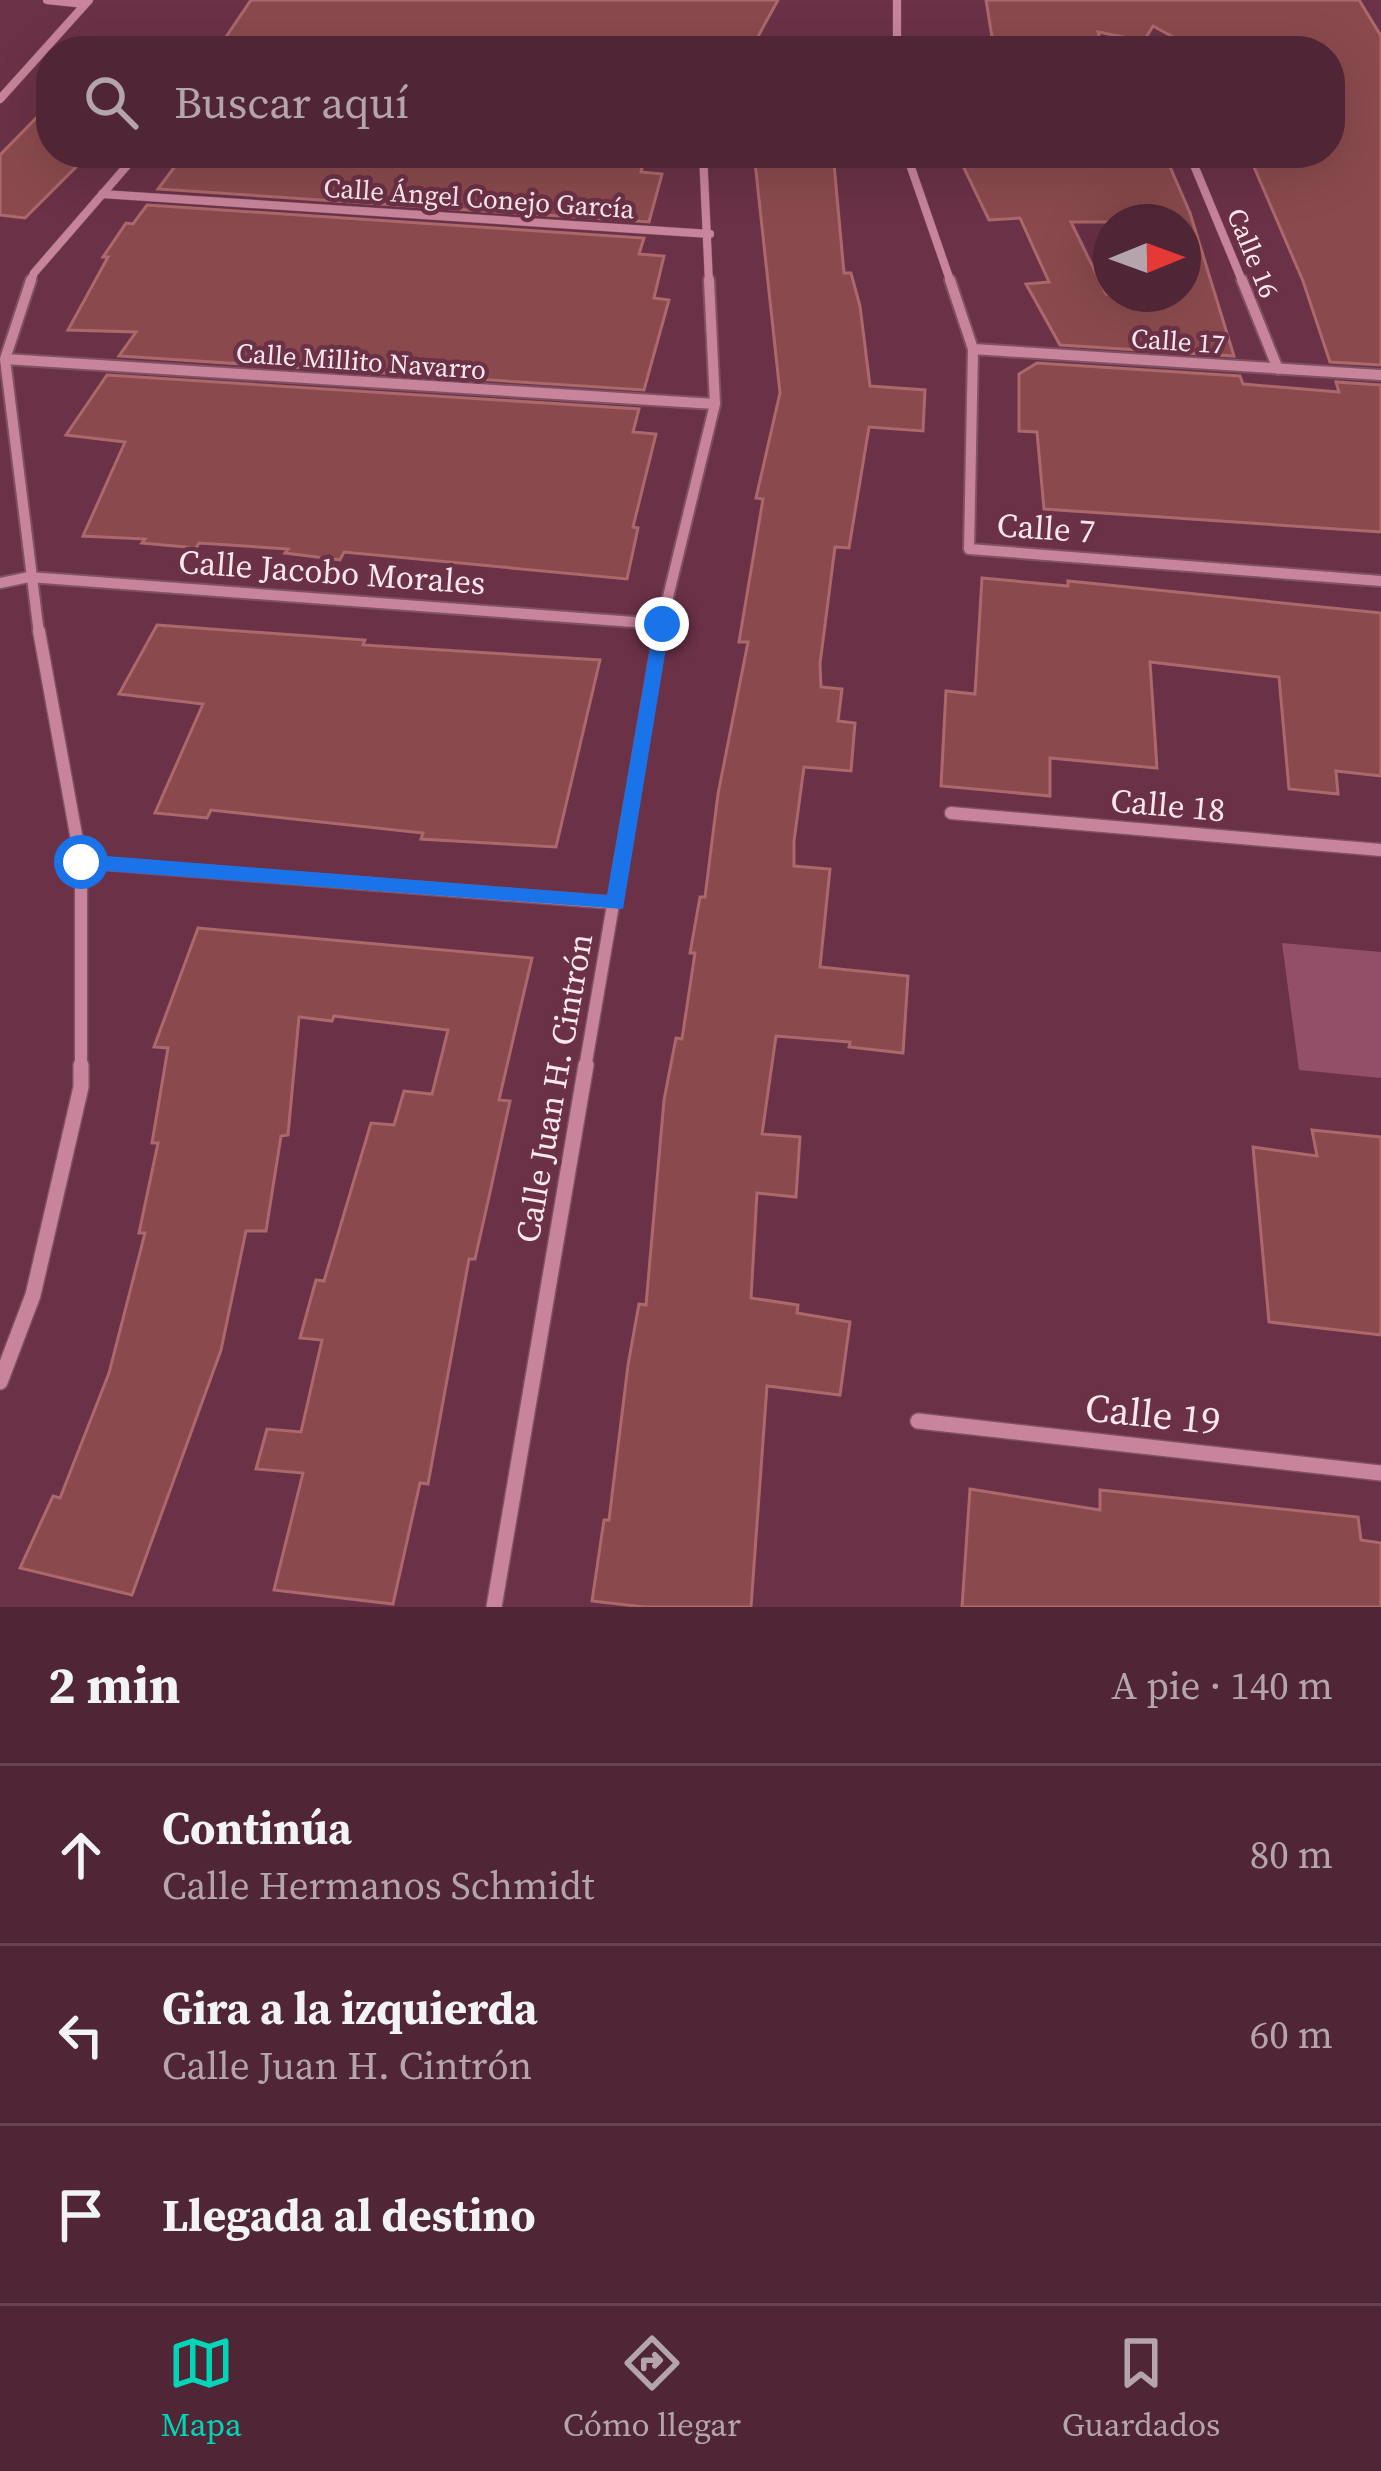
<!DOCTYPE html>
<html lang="es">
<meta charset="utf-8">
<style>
:root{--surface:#502535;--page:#562d3d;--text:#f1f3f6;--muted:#b4a5ad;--line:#674250;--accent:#00d5b7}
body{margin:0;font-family:"Source Serif 4",serif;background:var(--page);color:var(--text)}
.compass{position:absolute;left:1093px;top:204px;width:108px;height:108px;border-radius:50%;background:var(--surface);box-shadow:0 12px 48px #0002;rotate:89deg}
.stop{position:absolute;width:36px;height:36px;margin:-27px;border:9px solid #1a73e8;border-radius:50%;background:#fff}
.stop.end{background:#1a73e8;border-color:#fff;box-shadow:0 3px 12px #0008}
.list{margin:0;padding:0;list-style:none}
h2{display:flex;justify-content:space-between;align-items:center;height:156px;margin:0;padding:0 48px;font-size:51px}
h2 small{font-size:39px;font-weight:400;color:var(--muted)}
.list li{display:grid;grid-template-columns:78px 1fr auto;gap:36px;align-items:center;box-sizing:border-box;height:180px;padding:0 48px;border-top:3px solid var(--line)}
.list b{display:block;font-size:45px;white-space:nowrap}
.list p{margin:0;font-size:39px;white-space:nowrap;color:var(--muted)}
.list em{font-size:39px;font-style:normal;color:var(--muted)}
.icon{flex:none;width:66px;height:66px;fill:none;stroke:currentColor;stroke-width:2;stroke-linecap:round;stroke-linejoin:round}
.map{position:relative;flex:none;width:1381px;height:1607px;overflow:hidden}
.search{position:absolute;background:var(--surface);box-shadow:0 12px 48px #0002;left:36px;right:36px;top:36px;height:132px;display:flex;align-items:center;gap:30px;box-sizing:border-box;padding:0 42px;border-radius:48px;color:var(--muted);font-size:45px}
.sheet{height:696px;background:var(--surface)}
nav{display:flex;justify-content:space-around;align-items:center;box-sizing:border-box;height:168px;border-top:3px solid var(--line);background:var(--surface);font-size:33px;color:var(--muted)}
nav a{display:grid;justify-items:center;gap:6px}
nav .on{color:var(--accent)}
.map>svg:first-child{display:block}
</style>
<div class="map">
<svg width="1381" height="1607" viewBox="0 0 1381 1607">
<rect width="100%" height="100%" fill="#6b3147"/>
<path fill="#934f68" d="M1282,943L1381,952V1078L1299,1070Z"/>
<path fill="#8a4a4d" stroke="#ac686b" stroke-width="3" fill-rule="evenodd" d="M251,0H778L750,51H337L224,40Z
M986,0H1359L1381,36V365L1330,362L1303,281L1248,153H1330V51H1227L1206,41L1193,48L1153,26L1144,41L1098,32L1102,47L993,43Z
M51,103V153H90L25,218L0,215V155Z
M185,153H532L644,160L641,172L662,174L649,222L158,189Z
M754,153H833L844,273H851L860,306L870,386L925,390L923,431L869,427L849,548L835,547L820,664L821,687L842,689L838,721L855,723L851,771L804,767L794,841V866L830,869L820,967L908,976L903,1053L849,1047L850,1042L776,1036L762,1134L800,1137L796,1197L757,1193L751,1298L798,1305L797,1313L850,1322L840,1395L767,1386L751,1607H644L592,1601L604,1520H609L628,1365L639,1304L646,1305L664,1100L676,1038L682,1039L695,953H690L700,897H705L718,794L748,642H739L763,499L756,498L780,393Z
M962,153H1164L1190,213L1234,356L1060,345L1026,284L1049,282L1020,218L989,220L962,164H968ZM1071,222H1183V294H1106Z
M147,205L644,238L639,254L664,256L654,298L669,300L644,390L119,356L136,332L68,330L108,257H103L126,223L133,224Z
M1037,363L1240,376L1243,384L1339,392L1336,382L1381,385V532L1044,509L1037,432L1019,431V374Z
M107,375L639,409L633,432L656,434L633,527L638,528L627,579L344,552L340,560L285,553L288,549L199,543L196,548L142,543L145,539L83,536L125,442L66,435Z
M982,578L1068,586V581L1381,613V776L1336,771L1338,794L1289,789L1279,677L1150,662L1157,768L1050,758V796L941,786L946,691L975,694Z
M157,625L365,640L363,645L600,660L556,847L421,839L423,833L211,810L207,818L155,813L203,704L119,694Z
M198,928L532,958L499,1100L510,1101L489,1197L475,1259H469L428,1484L420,1483L393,1604L274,1590L303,1473L256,1469L267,1429L301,1432L322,1340L300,1338L316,1280L324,1281L371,1123L394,1125L404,1091L432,1094L448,1030L334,1016L332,1021L299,1017L288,1135L281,1136L266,1231H246L221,1350L132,1595L20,1568L53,1496L60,1498L109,1373L145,1233H139L158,1143H152L168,1048L154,1047Z
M1312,1130L1381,1137V1335L1269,1322L1253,1147L1317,1156Z
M970,1489L1100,1510V1490L1358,1517L1361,1540L1381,1543V1607H962Z"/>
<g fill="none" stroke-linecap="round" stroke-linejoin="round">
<g stroke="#7f5163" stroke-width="9">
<path id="street-far3" d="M47,0L85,4
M897,0V51
M0,99L89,0
M703,153L709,283
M906,153L951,283
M1189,153L1243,283
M102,194L710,234
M30,283L34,273L138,153"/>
</g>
<g stroke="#7f5163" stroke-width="14">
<path id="street-far2" d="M31,280L5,359L39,634
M950,280L973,349L969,549L1381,581
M1242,280L1278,369
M973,349L1381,375
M5,359L715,404
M0,583L29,577L661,624
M659,634L715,404L709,280"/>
</g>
<g stroke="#7f5163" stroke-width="15">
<path id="street-far1" d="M39,631L81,862V1068
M951,813L1381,850
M81,862L616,903
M585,1068L660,631"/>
</g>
<g stroke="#7f5163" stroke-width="18">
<path id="street" d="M0,1382L33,1295L81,1087V1065
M918,1421L1381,1473
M494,1607L586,1065"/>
</g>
<use href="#street-far3" stroke="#c7849b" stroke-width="8"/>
<use href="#street-far2" stroke="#c7849b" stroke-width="10"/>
<use href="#street-far1" stroke="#c7849b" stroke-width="12"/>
<use href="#street" stroke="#c7849b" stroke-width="15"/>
</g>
<path fill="#1a73e8" d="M655,620L670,624L623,909L81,869L71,862L81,854L607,895Z"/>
<g text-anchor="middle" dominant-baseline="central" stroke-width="9" stroke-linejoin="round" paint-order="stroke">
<g font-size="27" fill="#fee8ee" stroke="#6b3147">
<text transform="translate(479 198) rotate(4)">Calle Ángel Conejo García</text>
<text transform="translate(1253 253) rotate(68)">Calle 16</text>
<text transform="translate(1178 341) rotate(4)">Calle 17</text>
<text transform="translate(361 361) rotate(4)">Calle Millito Navarro</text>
</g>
<g font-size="33" fill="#fee8ee" stroke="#6b3147">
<text transform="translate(1046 528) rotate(4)">Calle 7</text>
<text transform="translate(332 572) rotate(4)">Calle Jacobo Morales</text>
<text transform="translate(1168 805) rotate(5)">Calle 18</text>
<text transform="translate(554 1088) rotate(-80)">Calle Juan H. Cintrón</text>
</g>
<g font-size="39" fill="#fee8ee" stroke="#6b3147">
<text transform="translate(1153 1414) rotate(6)">Calle 19</text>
</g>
</g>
</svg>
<svg class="compass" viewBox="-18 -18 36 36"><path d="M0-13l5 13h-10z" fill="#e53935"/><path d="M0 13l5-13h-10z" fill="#b4a5ad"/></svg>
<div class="stop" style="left:81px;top:862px"></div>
<div class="stop end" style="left:662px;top:624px"></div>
<div class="search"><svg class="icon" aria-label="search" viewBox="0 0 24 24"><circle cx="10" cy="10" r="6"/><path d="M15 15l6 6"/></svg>Buscar aquí</div>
</div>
<section class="sheet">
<h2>2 min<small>A pie · 140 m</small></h2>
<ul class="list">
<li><svg class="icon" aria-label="ahead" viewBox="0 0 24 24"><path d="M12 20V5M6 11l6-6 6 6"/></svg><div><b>Continúa</b><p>Calle Hermanos Schmidt</p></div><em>80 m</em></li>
<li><svg class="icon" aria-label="left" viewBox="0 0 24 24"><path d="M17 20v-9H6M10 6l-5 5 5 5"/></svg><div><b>Gira a la izquierda</b><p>Calle Juan H. Cintrón</p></div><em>60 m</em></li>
<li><svg class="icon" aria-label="arrive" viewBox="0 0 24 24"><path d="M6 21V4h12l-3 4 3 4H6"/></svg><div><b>Llegada al destino</b></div></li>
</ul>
</section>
<nav>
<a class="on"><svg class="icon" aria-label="map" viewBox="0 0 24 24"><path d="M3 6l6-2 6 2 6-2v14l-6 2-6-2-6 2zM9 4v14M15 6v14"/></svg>Mapa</a>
<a><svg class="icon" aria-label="directions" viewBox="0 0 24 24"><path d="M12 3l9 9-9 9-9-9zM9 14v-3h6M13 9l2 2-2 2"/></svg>Cómo llegar</a>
<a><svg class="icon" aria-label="saved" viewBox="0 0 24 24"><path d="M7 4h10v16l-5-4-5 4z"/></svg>Guardados</a>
</nav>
